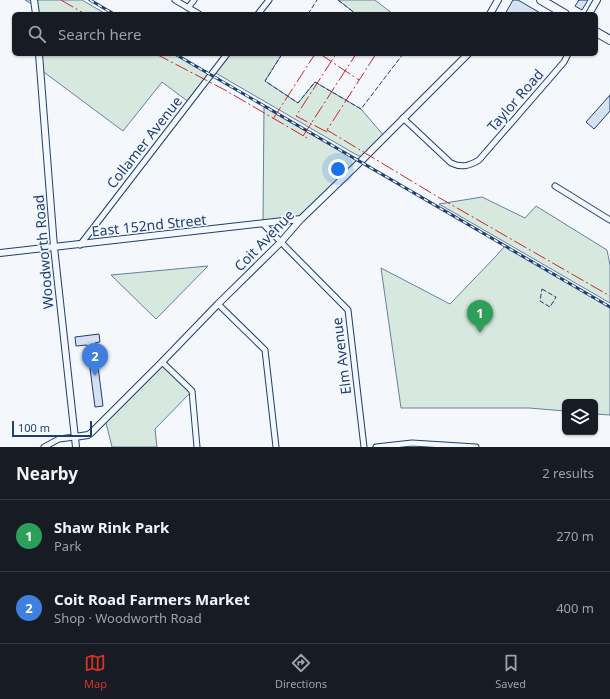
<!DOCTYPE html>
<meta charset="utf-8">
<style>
:root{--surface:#171b24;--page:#20242c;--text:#f1f3f6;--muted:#9ea1a6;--line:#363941;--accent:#d93025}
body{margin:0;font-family:"Noto Sans",sans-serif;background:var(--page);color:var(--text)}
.controls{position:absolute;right:12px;bottom:12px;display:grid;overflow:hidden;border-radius:6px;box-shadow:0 1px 3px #0004}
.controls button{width:36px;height:36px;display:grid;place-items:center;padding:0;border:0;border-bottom:1px solid var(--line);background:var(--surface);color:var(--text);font:20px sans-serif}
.scale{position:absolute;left:12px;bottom:10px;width:80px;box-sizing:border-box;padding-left:4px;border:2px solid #1d3f73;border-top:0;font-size:11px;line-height:14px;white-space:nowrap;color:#1d3f73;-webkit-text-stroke:3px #f4f7fb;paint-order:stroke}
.you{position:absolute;left:338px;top:169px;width:14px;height:14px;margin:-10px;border:3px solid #fff;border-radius:50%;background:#1a73e8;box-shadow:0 0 0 6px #1a73e833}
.badge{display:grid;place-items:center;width:26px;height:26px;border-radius:50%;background:var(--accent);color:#fff;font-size:13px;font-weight:700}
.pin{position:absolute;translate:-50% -33px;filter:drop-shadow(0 1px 2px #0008)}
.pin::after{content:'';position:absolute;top:21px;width:14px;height:12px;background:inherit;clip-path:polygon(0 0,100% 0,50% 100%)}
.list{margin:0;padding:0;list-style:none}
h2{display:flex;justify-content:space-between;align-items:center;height:52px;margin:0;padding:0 16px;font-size:17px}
h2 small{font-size:13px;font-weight:400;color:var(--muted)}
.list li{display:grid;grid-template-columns:26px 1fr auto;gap:12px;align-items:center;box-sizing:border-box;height:72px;padding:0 16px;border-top:1px solid var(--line)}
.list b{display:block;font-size:15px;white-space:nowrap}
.list p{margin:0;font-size:13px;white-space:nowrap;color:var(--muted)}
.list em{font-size:13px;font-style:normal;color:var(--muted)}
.icon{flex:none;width:22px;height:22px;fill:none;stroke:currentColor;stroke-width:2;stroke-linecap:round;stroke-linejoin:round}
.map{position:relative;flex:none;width:610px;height:447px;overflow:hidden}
.search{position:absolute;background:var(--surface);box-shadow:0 1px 3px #0004;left:12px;right:12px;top:12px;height:44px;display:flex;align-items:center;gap:10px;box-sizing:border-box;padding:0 14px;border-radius:6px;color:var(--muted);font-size:15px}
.sheet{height:196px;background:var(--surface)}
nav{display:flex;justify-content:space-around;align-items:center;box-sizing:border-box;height:56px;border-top:1px solid var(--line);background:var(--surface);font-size:11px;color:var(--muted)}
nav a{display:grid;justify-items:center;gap:2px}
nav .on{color:var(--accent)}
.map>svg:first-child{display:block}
</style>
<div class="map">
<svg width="610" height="447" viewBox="0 0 610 447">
<rect width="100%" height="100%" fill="#f4f7fb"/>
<path fill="#d7e8df" stroke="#687fa3" d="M25,0H82L106,14H36L35,6Z
M338,0H375L393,14H356Z
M39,54H175L204,71L211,75L190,103L162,82L123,131L41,70Z
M227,54H282L265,81L298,103L315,82L361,109L385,137L364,158L355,154L214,72Z
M264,105L360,162L301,219L263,224Z
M482,197L525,218L536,206L607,250L610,265V303L439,204Z
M505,246L610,307V415L595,414V402H565V411L529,408H401L381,268L450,304L497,255Z
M208,266L156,319L111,275Z
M162,362L192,391L155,429L157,447H112L105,419Z"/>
<path fill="#d5e0f0" stroke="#1d3f73" d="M513,0H518L542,14H505Z
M579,0H588L582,10L575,6Z
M610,95V111L594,129L586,122Z
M99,334L100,342L95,343L103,406L95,407L87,345L76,346L75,337Z"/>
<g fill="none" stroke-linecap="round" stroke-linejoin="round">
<g stroke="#1d3f73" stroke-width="7">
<path id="minor" d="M175,0L199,14
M188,8L194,0
M258,14L269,0
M403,118L451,163C462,168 469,166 479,160L564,62L568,54
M555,186L610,220
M263,224L348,310L364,447
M80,245L227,54
M218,304L265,350L276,447
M162,362L187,386L192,391L197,447
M44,447L59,439L75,437
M376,447L412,443L476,447"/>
</g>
<g stroke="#1d3f73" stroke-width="8">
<path id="tertiary" d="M34,0L36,14
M490,14L498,0
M589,14L597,0
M39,54L54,247L76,447
M0,253L301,219
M75,437L88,435L91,433L162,362L218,304L281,242L301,219L360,162L468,54"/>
</g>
<g stroke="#1d3f73" stroke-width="10">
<path id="primary" d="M541,0L565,14
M596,32L610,40"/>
</g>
<use href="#minor" stroke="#f4f7fb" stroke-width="5"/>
<use href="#tertiary" stroke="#f4f7fb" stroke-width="6"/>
<use href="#primary" stroke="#f4f7fb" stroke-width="8"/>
<g stroke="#1d3f73" stroke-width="3">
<path id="rail" d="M90,0L114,14
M175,54L610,307"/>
</g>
<use href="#rail" stroke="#f4f7fb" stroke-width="1.5" stroke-dasharray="4.5" stroke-linecap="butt"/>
<path stroke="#1d3f73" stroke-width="1" stroke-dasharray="5 2" stroke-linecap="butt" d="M338,0L356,14
M308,14L317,0
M282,54L265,81L298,103L315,82L361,109L403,54
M542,289L556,297L550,307L540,301Z"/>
<path stroke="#c62828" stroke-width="1" stroke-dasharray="14 3 2 3" stroke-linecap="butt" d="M61,0L85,14
M156,54L225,90L307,138
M320,54L359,80
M376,54L327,130L438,197L610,296
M273,119L315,54
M327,132L296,116L336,54
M303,136L356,54"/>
</g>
<g text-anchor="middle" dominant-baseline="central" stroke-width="3" stroke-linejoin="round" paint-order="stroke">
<g font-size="14" fill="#1d3f73" stroke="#f4f7fb">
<text transform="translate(515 100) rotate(-49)">Taylor Road</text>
<text transform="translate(144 142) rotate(-52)">Collamer Avenue</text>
<text transform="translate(149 225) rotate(-6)">East 152nd Street</text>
<text transform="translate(264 240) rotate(-46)">Coit Avenue</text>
<text transform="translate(43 252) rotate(-95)">Woodworth Road</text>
<text transform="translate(341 356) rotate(-97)">Elm Avenue</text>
</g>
</g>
</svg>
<div class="controls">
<button><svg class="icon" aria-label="layers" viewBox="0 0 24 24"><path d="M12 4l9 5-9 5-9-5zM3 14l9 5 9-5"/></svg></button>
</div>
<div class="scale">100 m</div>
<div class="you"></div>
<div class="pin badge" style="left:480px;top:333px;background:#2e9e5b">1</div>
<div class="pin badge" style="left:95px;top:376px;background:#3f7fe0">2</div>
<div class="search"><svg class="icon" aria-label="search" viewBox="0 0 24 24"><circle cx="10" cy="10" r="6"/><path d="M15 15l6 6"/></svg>Search here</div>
</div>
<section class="sheet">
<h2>Nearby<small>2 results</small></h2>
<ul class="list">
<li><span class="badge" style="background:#2e9e5b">1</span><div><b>Shaw Rink Park</b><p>Park</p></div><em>270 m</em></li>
<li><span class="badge" style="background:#3f7fe0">2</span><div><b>Coit Road Farmers Market</b><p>Shop · Woodworth Road</p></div><em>400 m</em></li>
</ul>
</section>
<nav>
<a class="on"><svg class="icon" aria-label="map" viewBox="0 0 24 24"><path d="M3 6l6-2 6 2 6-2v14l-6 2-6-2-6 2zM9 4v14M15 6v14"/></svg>Map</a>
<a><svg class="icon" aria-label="directions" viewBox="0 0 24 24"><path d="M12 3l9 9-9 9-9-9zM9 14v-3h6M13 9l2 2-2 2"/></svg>Directions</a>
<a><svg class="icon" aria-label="saved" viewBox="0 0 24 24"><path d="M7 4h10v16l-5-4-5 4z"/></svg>Saved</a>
</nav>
